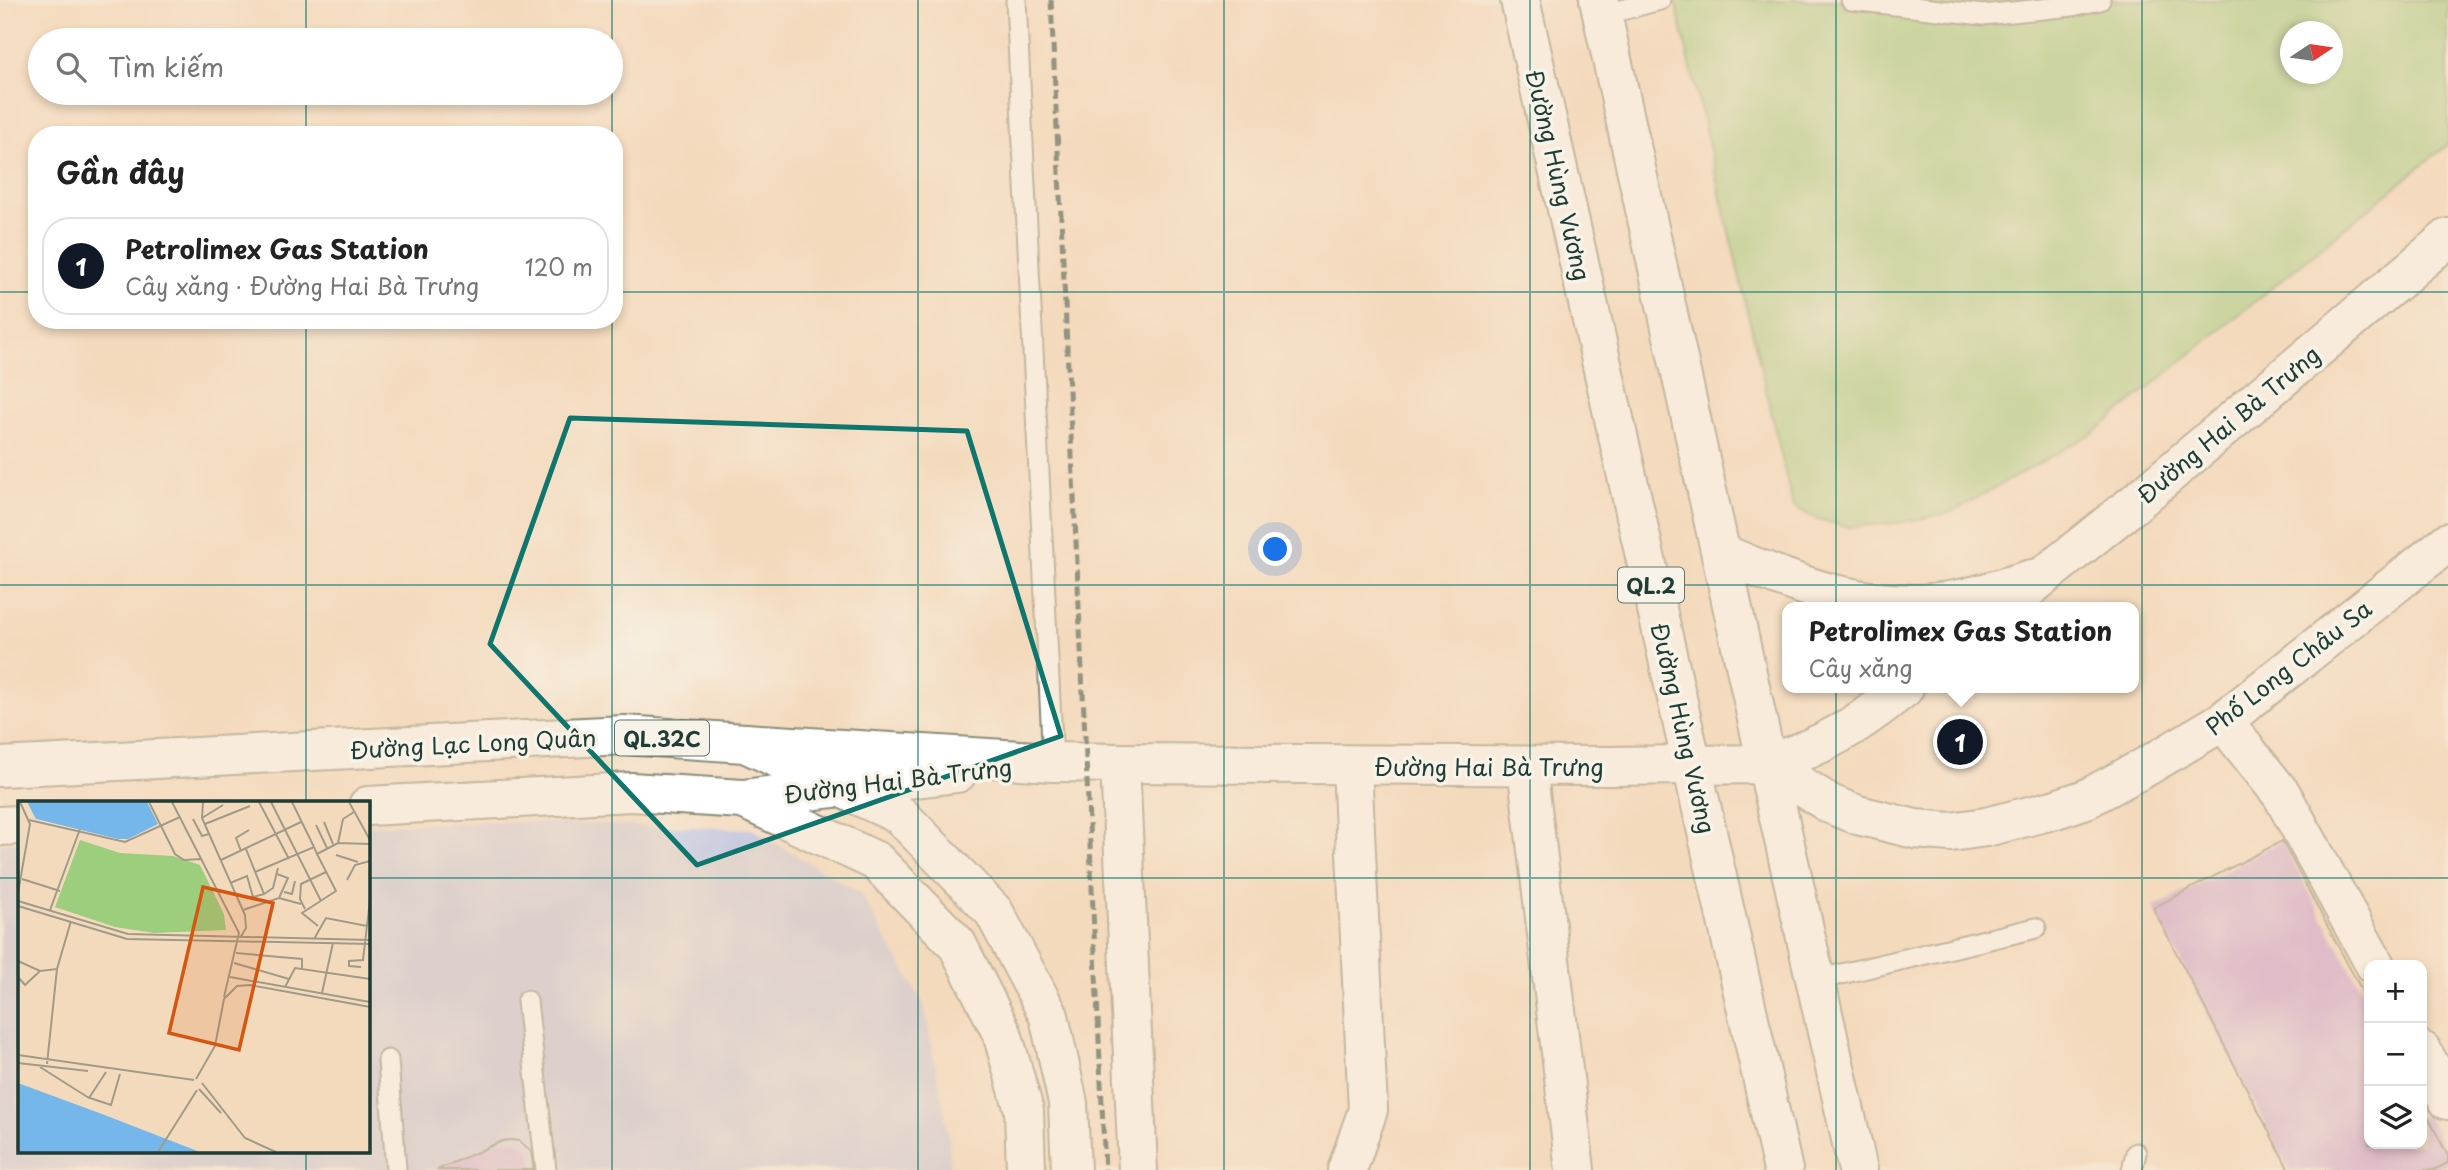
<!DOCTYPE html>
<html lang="vi">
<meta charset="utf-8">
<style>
:root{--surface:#fff;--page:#f2f2f2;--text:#222;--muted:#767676;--line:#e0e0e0;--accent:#111827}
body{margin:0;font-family:"Playpen Sans",sans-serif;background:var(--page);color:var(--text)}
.controls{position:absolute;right:21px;bottom:21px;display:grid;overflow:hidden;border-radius:14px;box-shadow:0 4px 10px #0003}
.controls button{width:63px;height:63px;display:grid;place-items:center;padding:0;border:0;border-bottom:2px solid var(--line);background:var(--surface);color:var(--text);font:35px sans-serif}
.compass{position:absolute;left:2280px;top:21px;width:63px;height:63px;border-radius:50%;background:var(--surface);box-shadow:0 4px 10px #0003;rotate:77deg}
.you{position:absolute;left:1276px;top:550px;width:24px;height:24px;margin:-18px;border:5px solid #fff;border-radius:50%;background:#1a73e8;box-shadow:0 0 0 10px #1a73e833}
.badge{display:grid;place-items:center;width:46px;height:46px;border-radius:50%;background:var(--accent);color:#fff;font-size:23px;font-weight:700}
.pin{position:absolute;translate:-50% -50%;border:4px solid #fff;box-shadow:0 2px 7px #0006}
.popup{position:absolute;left:1782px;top:602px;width:357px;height:91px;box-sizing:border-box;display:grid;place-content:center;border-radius:14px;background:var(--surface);filter:drop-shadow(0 2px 5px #0005);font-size:23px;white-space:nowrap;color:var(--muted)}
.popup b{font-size:26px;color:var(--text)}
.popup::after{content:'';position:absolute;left:50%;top:100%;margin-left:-14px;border:14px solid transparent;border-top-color:var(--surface)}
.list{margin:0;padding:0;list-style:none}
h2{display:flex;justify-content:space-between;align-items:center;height:91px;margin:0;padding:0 28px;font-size:30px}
h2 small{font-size:23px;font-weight:400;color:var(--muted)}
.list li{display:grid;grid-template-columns:46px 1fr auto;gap:21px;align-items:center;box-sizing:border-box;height:98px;margin:0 14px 14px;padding:0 14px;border:2px solid var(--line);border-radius:28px}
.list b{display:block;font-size:26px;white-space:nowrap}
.list p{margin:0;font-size:23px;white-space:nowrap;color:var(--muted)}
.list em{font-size:23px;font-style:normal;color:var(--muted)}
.icon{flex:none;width:38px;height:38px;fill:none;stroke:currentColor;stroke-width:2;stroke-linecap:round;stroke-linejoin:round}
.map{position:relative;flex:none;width:2448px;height:1170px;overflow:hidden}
.search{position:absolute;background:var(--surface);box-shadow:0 4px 10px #0003;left:28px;top:28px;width:595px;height:77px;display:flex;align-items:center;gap:18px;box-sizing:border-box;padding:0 24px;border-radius:38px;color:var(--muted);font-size:26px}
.panel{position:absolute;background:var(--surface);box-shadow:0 4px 10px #0003;left:28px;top:126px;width:595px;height:203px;border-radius:28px}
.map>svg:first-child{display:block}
</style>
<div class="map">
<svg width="2448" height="1170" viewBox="0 0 2448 1170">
<rect width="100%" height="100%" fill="#f7f3e8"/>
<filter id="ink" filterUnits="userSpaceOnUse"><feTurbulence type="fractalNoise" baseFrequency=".0143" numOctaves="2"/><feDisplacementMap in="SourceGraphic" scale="14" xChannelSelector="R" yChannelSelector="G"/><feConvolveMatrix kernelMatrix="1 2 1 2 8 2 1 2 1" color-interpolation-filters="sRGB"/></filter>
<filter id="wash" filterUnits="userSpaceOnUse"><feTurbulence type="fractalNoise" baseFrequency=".00686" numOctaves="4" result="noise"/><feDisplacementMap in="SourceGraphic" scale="28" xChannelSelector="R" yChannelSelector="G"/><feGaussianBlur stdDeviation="1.57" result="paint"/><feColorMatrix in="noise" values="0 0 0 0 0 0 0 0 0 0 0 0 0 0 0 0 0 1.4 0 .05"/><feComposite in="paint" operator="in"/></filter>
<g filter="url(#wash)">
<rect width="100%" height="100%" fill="#f4dabd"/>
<path fill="#c0c2dd" d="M485,821L752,829L860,893L924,1004L949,1138L950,1170H0V843L19,842V1151H368V826Z"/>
<path fill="#9cce7e" stroke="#5e8659" stroke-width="2" fill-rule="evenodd" d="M1675,0H2448V144L2095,432L1950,513L1898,523L1847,527L1814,518L1793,506ZM2290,32H2332V74H2290Z"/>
<g id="blocks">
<path fill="#c598d5" d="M2282,841L2369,1004V1144H2422V1105L2448,1156V1163L2434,1170H2289L2153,908Z
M510,1140L519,1141L531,1151L534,1170H437L502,1141Z"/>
</g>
</g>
<g filter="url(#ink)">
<use href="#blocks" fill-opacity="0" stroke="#8a8c78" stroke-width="2"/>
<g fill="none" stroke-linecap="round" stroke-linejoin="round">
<g stroke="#8a8c78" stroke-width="23">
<path id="service" d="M1016,0L1053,762
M1851,0L1983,15L2072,6L2100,0
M1603,15L1660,0
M1816,980L2036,928
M527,1001L546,1170
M388,1060L396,1170
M2132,1170L2136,1153"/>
</g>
<g stroke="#8a8c78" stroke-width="42">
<path id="minor" d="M2223,721L2282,795L2375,965
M1120,763L1138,1170
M1767,764L1830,804L1858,815L1915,829L1951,832L1986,827L2053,810L2086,799L2149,765L2223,721L2448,542
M1527,766L1575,1170
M2422,1051L2448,1100
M1347,1170L1368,1110L1352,766"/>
</g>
<g stroke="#8a8c78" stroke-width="42">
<path id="tertiary" d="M1721,553C1797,586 1875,616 1960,599C1984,594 2008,586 2032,579
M2005,607L2135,503L2448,238
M745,743L1053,762L1120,763L1610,766L1767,764C1825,746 1857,726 1904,688
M743,799L957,773"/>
</g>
<g stroke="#8a8c78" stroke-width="42">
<path id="primary" d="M1520,0L1783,1170
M1599,0L1767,764L1858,1170"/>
</g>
<g stroke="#8a8c78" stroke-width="42">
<path id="trunk" d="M0,767L624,735L745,743L900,815L994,912L1049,1016L1068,1103L1071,1170
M368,806L631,792L743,799L876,861L957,944L1002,1033L1024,1110L1026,1170
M0,826L19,825"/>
</g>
<use href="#service" stroke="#fff" stroke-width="19"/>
<use href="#minor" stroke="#fff" stroke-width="38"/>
<use href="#tertiary" stroke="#fff" stroke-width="38"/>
<use href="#primary" stroke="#fff" stroke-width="38"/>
<use href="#trunk" stroke="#fff" stroke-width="38"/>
<path stroke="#1f3d34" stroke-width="5" stroke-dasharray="10 5" stroke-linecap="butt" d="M1051,0L1105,1170"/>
</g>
</g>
<path d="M0 0H2448V1170H0ZM570,418L967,431L1061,736L697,865L490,644Z" fill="#f4dabd" fill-opacity=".55" fill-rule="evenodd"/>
<path fill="none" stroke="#0f766e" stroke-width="5" stroke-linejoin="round" d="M570,418L967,431L1061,736L697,865L490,644Z"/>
<path fill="none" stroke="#0f766e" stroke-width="2" stroke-opacity="0.55" d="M306,0V40M612,0V135M918,0V1170M1224,0V1170M1530,0V1170M1836,0V1170M2142,0V1170M306,93V135M0,292H37M614,292H2448M306,320V802M612,320V1170M0,585H2448M0,878H19M368,878H2448M306,1151V1170"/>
<g text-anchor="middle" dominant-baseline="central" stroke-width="7" stroke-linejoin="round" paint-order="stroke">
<g fill="#f7f3e8" stroke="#60746a" stroke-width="2">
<rect x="1618" y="567.5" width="66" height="35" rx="5"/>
<rect x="615" y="720.5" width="94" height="35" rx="5"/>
</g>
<g font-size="21" font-weight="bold" fill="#1f3d34">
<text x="1651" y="585">QL.2</text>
<text x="662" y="738">QL.32C</text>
</g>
<g font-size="23" fill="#1f3d34" stroke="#f7f3e8">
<text transform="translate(1559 175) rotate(77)">Đường Hùng Vương</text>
<text transform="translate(2228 424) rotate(-40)">Đường Hai Bà Trưng</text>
<text transform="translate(2288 667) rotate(-38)">Phố Long Châu Sa</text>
<text transform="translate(1684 728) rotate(77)">Đường Hùng Vương</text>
<text transform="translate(473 743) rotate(-3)">Đường Lạc Long Quân</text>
<text x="1489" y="766">Đường Hai Bà Trưng</text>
<text transform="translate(898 780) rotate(-7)">Đường Hai Bà Trưng</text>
</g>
</g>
<g transform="translate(18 801)">
<rect width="352" height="352" fill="#f4dabd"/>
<path d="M62,39L102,52L155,55L182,64L206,113L208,129L136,132L97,126L37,106Z" fill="#9cce7e"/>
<path d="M9,1H129L140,23L110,38H100L18,18ZM0,282L84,313L182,351H0Z" fill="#76b7eb"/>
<path fill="none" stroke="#9f9b86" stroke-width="2" d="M131,1L157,53L166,59L184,58M154,1L221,132L206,196M185,1L184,17L227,114L228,127L222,137M241,1L271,58M253,1L303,100M274,1L296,46M331,1L352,39M184,17L205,4M175,18L184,35L191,33M11,19L107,41L162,16M306,21L315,43M187,23L232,5M298,24L309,47M320,42L325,18L336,11M228,48L246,93M223,50L218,37L231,29M299,53L318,90L284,112L300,125M318,54L340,61M203,59L283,21M237,71L296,46L299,53L320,42L352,43M4,78L42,90M329,79L337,64L352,60M212,82L229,75L235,96L246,93L255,87L260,67M266,91L274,93L277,80M0,92L12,23L2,1M261,97L283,103M0,100L110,133L352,139M0,105L109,138L352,143M287,108L282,98L283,83L308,71M32,109L62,28M225,109L261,97L270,77L259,73M296,138L308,117L349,125M218,152L284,158V168M0,160L22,170L39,168M216,162L271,178M343,166L331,165V160L345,159L352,99M0,176L7,184L22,170M212,176L352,201M267,186L277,167L352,178M304,192L315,142M0,254L176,279M0,262L70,270M29,263L39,168L53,120M22,266L71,297L88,271M178,278L197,245L206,198L219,185L232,184L352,206M184,282L227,337L258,351M181,288L203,312M72,297L93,304L102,273M140,351L179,289"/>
<path fill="#d45610" fill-opacity="0.15" stroke="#d45610" stroke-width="3.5" d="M185,86L255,102L221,249L151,232Z"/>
<rect width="352" height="352" fill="none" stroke="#1f3d34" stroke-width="3.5"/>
</g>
</svg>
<div class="controls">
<button>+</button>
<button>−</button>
<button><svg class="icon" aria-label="layers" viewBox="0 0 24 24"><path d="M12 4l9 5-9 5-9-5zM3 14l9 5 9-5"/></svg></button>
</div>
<svg class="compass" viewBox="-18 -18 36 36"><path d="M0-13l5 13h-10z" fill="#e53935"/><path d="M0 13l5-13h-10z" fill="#767676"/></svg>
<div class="you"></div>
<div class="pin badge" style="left:1960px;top:742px">1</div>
<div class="popup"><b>Petrolimex Gas Station</b>Cây xăng</div>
<div class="search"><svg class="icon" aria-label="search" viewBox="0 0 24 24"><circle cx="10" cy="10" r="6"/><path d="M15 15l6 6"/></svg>Tìm kiếm</div>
<section class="panel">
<h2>Gần đây<small></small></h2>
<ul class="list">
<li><span class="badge">1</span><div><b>Petrolimex Gas Station</b><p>Cây xăng · Đường Hai Bà Trưng</p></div><em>120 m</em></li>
</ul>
</section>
</div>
